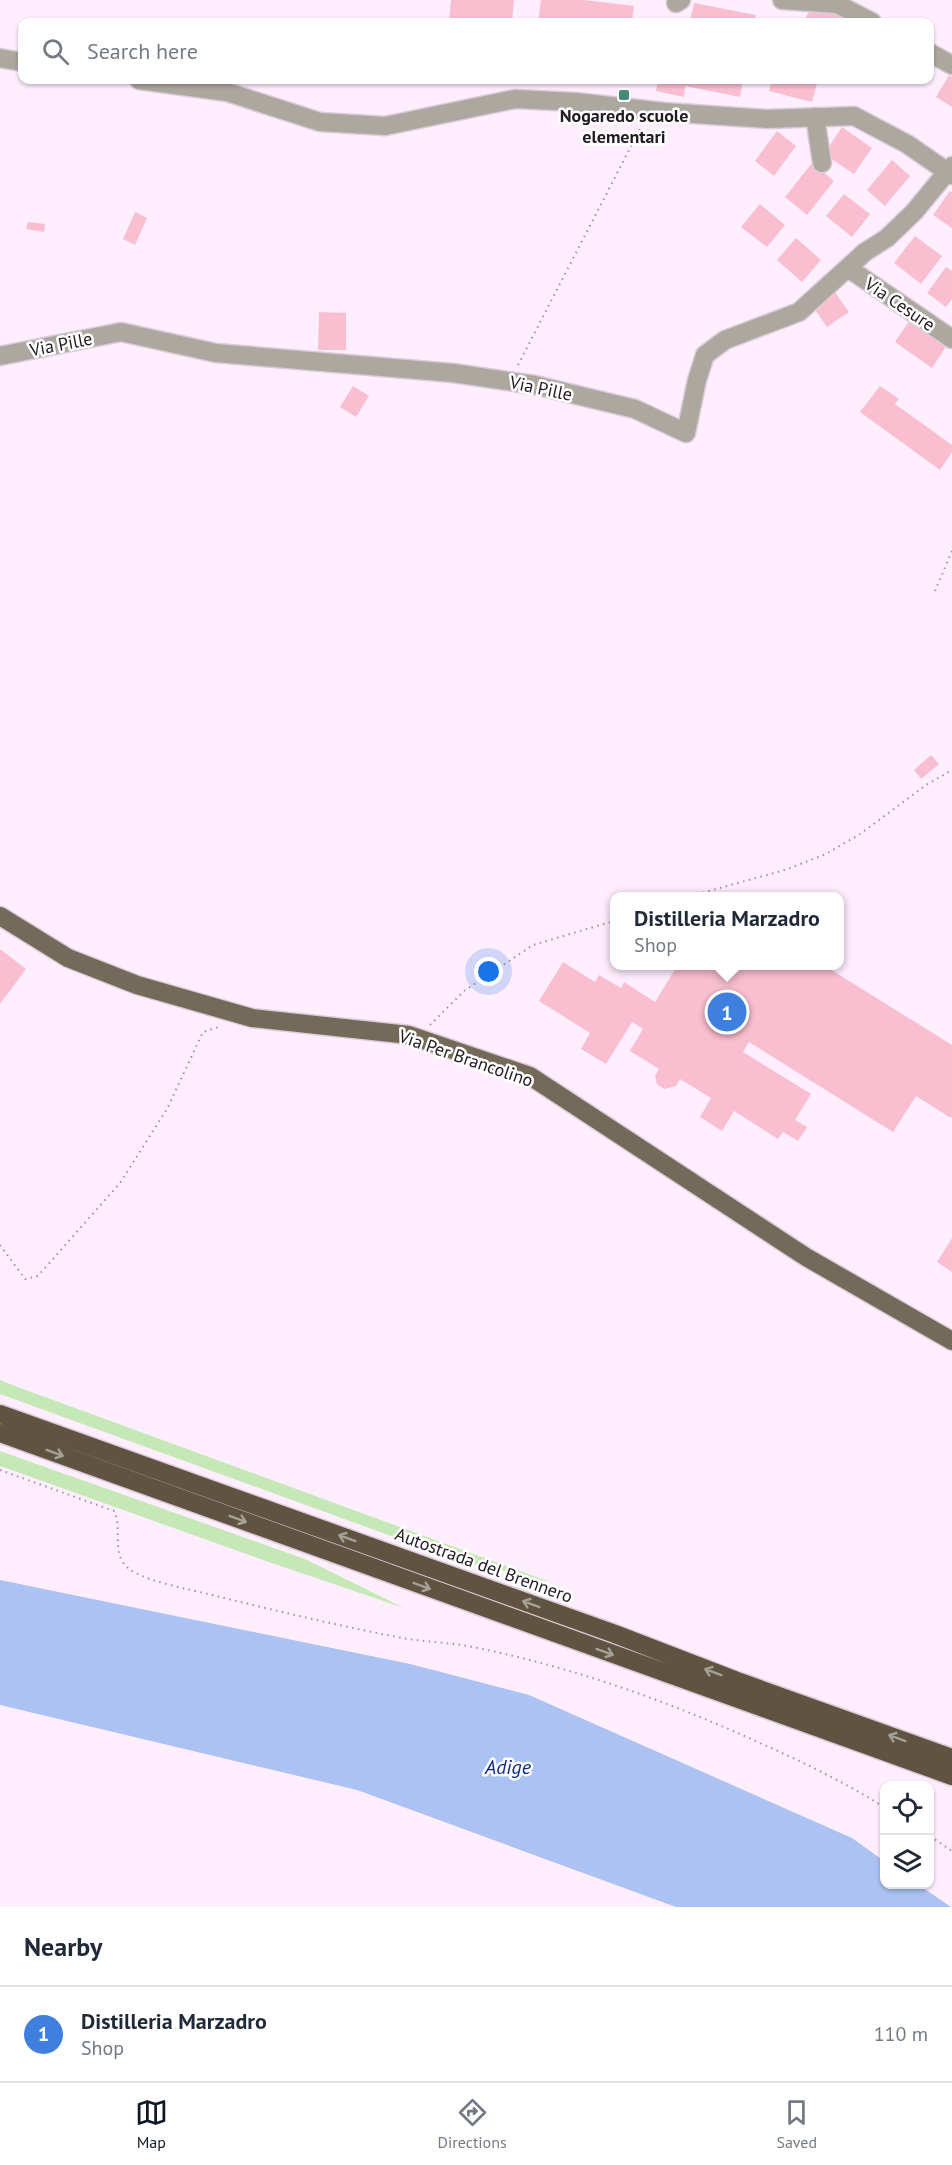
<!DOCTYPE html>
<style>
:root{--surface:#fff;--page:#f2f2f3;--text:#1f2937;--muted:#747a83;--line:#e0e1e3;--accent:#111827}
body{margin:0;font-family:"PT Sans",sans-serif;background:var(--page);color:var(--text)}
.controls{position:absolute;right:18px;bottom:18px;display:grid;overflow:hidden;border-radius:12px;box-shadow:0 2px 4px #0004}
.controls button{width:54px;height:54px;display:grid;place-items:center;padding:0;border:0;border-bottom:2px solid var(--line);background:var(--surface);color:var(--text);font:30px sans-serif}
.you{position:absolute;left:489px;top:972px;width:21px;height:21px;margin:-15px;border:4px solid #fff;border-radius:50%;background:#1a73e8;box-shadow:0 0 0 9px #1a73e833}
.badge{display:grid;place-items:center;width:39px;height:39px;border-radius:50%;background:var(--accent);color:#fff;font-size:20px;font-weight:700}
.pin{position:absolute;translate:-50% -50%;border:3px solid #fff;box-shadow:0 2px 6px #0006}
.popup{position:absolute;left:610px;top:892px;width:234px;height:78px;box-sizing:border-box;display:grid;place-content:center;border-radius:12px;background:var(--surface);filter:drop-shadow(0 2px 4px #0005);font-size:20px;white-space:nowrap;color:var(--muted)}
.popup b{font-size:22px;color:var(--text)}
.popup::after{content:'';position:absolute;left:50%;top:100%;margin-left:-12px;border:12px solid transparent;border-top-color:var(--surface)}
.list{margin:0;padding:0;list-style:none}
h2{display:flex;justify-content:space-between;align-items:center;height:78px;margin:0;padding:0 24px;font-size:26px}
h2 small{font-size:20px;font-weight:400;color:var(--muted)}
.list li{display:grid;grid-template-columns:39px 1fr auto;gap:18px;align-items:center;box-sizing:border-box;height:96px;padding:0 24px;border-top:2px solid var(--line)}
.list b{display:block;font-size:22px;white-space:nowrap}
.list p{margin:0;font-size:20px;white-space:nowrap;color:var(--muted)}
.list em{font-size:20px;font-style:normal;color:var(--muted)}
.icon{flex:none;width:33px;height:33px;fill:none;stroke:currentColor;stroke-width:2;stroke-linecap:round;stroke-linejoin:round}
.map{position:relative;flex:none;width:952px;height:1907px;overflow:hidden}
.search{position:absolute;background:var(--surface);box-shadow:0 2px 4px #0004;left:18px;right:18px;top:18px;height:66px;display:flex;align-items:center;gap:15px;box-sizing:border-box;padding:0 21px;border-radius:12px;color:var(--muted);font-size:22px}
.sheet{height:174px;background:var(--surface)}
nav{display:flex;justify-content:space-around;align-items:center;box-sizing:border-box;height:84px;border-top:2px solid var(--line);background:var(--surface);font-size:16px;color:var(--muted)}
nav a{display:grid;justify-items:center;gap:3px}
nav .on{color:var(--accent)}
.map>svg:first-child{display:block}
</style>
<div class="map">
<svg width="952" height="1907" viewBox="0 0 952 1907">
<rect width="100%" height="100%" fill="#ffeefd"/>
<path fill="#c4e9b7" d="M0,1380L15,1386L550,1582L457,1560L0,1394Z
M0,1451L305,1559L404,1608L266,1561L0,1466Z"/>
<path fill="#abc2f2" d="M0,1580L410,1664L529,1695L852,1838L884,1861V1884L919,1885L951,1907H676L357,1790L0,1705Z"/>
<path fill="#f9becf" d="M451,0H514L512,22H449Z
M541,0H584L634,6L632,22H538Z
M694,3L756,15L754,22H690Z
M811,7L843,13L839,22H804Z
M949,75L952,77V107L936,97Z
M658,80H743L740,97L685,86L684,97L656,91Z
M772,80H818L812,102L769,91Z
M842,127L872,148L854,174L824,154Z
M777,131L796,146L774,176L755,161Z
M892,160L910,176L885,206L867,190Z
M812,163L834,181L807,215L785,197Z
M950,191L952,192V228L933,215Z
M844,194L870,214L852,237L826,216Z
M760,204L785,225L767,247L741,227Z
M135,212L147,218L135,245L123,239Z
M28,222L45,224L44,232L26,229Z
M915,236L942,256L921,284L894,263Z
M796,238L821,260L802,282L777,260Z
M946,267L952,271V299L946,307L927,293Z
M835,292L849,312L827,327L813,307Z
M319,312L346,313V350H318Z
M910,320L947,345L932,368L895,342Z
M353,386L369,396L356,417L340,407Z
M880,386L899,399L895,404L952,445V452L940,470L860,412Z
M931,755L939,764L921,779L914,770Z
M0,949L26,969L0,1004Z
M563,962L595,982L599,975L621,988L624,982L655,1002L677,966H825L952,1045V1115L951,1118L916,1096L893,1132L749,1042L743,1052L811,1094L795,1120L807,1127L798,1141L783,1132L778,1139L734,1111L722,1131L700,1117L711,1098L680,1079L676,1086L664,1089L657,1084L655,1076L659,1069L630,1051L643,1029L632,1022L606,1064L581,1049L590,1033L539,1001Z
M952,1238V1272L937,1262Z"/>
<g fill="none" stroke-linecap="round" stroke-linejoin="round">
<g stroke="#dbccda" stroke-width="21">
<path id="minor" d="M782,0L837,4L872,22
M676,3L681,0
M930,53L952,65
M0,58L22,62
M139,80L227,92L320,122L385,126L515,99L576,102L664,112L767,119L854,116L907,144L952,175
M815,117L822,163
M848,268L952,339
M0,356L121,332L216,353L453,373L535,385L635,409L686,433L697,380L705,355L725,340L799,312L865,252L887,238L914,212L952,166"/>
</g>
<g stroke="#dbccda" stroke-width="21">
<path id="major" d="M0,916L68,958L137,985L252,1018L409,1035L530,1076L806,1257L952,1341"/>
</g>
<g stroke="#dbccda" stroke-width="21">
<path id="highway" d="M0,1414L615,1634L737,1681L952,1758
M0,1433L952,1776"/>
</g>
<path stroke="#9d919c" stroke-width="2" stroke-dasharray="1.5 4.5" stroke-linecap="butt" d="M518,365L642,125
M935,591L952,551
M691,896L785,870L826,854L860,834L926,785L952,770
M430,1025L464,991L533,945L614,921
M0,1245L25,1279L38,1276L120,1183L167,1109L203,1032L222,1026
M0,1470L114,1511C124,1532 108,1558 134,1572C153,1583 189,1589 212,1595C273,1610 335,1625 397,1637C422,1642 448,1642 473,1647C572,1667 668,1701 760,1743C803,1762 844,1782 884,1807
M930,1836L952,1851"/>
<use href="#minor" stroke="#ada89f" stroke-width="18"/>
<use href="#major" stroke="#736a59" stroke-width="18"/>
<use href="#highway" stroke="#5e5441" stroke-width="18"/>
</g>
<defs><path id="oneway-shaft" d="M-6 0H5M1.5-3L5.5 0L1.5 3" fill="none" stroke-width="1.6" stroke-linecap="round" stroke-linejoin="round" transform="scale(1.5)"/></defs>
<g stroke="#a6a196">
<use href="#oneway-shaft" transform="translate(55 1453) rotate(20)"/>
<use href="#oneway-shaft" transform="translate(238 1519) rotate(20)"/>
<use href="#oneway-shaft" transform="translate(347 1538) rotate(-160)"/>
<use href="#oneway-shaft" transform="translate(422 1586) rotate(20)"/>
<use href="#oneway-shaft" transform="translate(531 1604) rotate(-160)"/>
<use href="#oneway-shaft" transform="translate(605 1652) rotate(20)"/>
<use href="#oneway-shaft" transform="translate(713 1672) rotate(-159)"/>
<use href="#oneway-shaft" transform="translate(897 1738) rotate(-160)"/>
</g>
<rect fill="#46897b" stroke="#fff" stroke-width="2" x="618" y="89" width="12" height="12" rx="3"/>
<g text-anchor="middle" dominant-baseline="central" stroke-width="5" stroke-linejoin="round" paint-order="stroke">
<g font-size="18" font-weight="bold" fill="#211a21" stroke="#fff">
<text x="624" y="115">Nogaredo scuole<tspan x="624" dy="21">elementari</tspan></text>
</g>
<g font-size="18" fill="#211a21" stroke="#fff">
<text transform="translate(900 304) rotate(34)">Via Cesure</text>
<text transform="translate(61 344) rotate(-11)">Via Pille</text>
<text transform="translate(541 388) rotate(12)">Via Pille</text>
<text transform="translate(466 1058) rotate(19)">Via Per Brancolino</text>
<text transform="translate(484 1565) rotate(20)">Autostrada del Brennero</text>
</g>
<g font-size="20" font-style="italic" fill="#0b2980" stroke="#fff">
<text x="508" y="1767">Adige</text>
</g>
</g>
</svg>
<div class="controls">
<button><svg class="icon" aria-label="locate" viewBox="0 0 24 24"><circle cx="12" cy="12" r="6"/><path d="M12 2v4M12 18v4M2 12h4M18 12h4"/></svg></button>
<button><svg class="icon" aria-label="layers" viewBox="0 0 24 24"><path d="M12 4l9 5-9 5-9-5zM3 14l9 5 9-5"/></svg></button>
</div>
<div class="you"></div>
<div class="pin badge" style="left:727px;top:1012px;background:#3f7fe0">1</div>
<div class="popup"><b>Distilleria Marzadro</b>Shop</div>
<div class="search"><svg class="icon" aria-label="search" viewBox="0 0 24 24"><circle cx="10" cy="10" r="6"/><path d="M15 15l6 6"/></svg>Search here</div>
</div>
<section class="sheet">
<h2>Nearby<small></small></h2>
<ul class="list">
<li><span class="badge" style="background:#3f7fe0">1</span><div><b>Distilleria Marzadro</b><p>Shop</p></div><em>110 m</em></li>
</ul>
</section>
<nav>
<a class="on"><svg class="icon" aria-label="map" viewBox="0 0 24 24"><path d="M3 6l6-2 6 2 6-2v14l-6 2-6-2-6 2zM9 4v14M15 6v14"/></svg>Map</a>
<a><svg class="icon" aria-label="directions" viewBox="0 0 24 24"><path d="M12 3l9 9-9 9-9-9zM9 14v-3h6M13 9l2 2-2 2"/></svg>Directions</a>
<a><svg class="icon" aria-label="saved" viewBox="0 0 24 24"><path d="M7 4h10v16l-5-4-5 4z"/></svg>Saved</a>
</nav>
